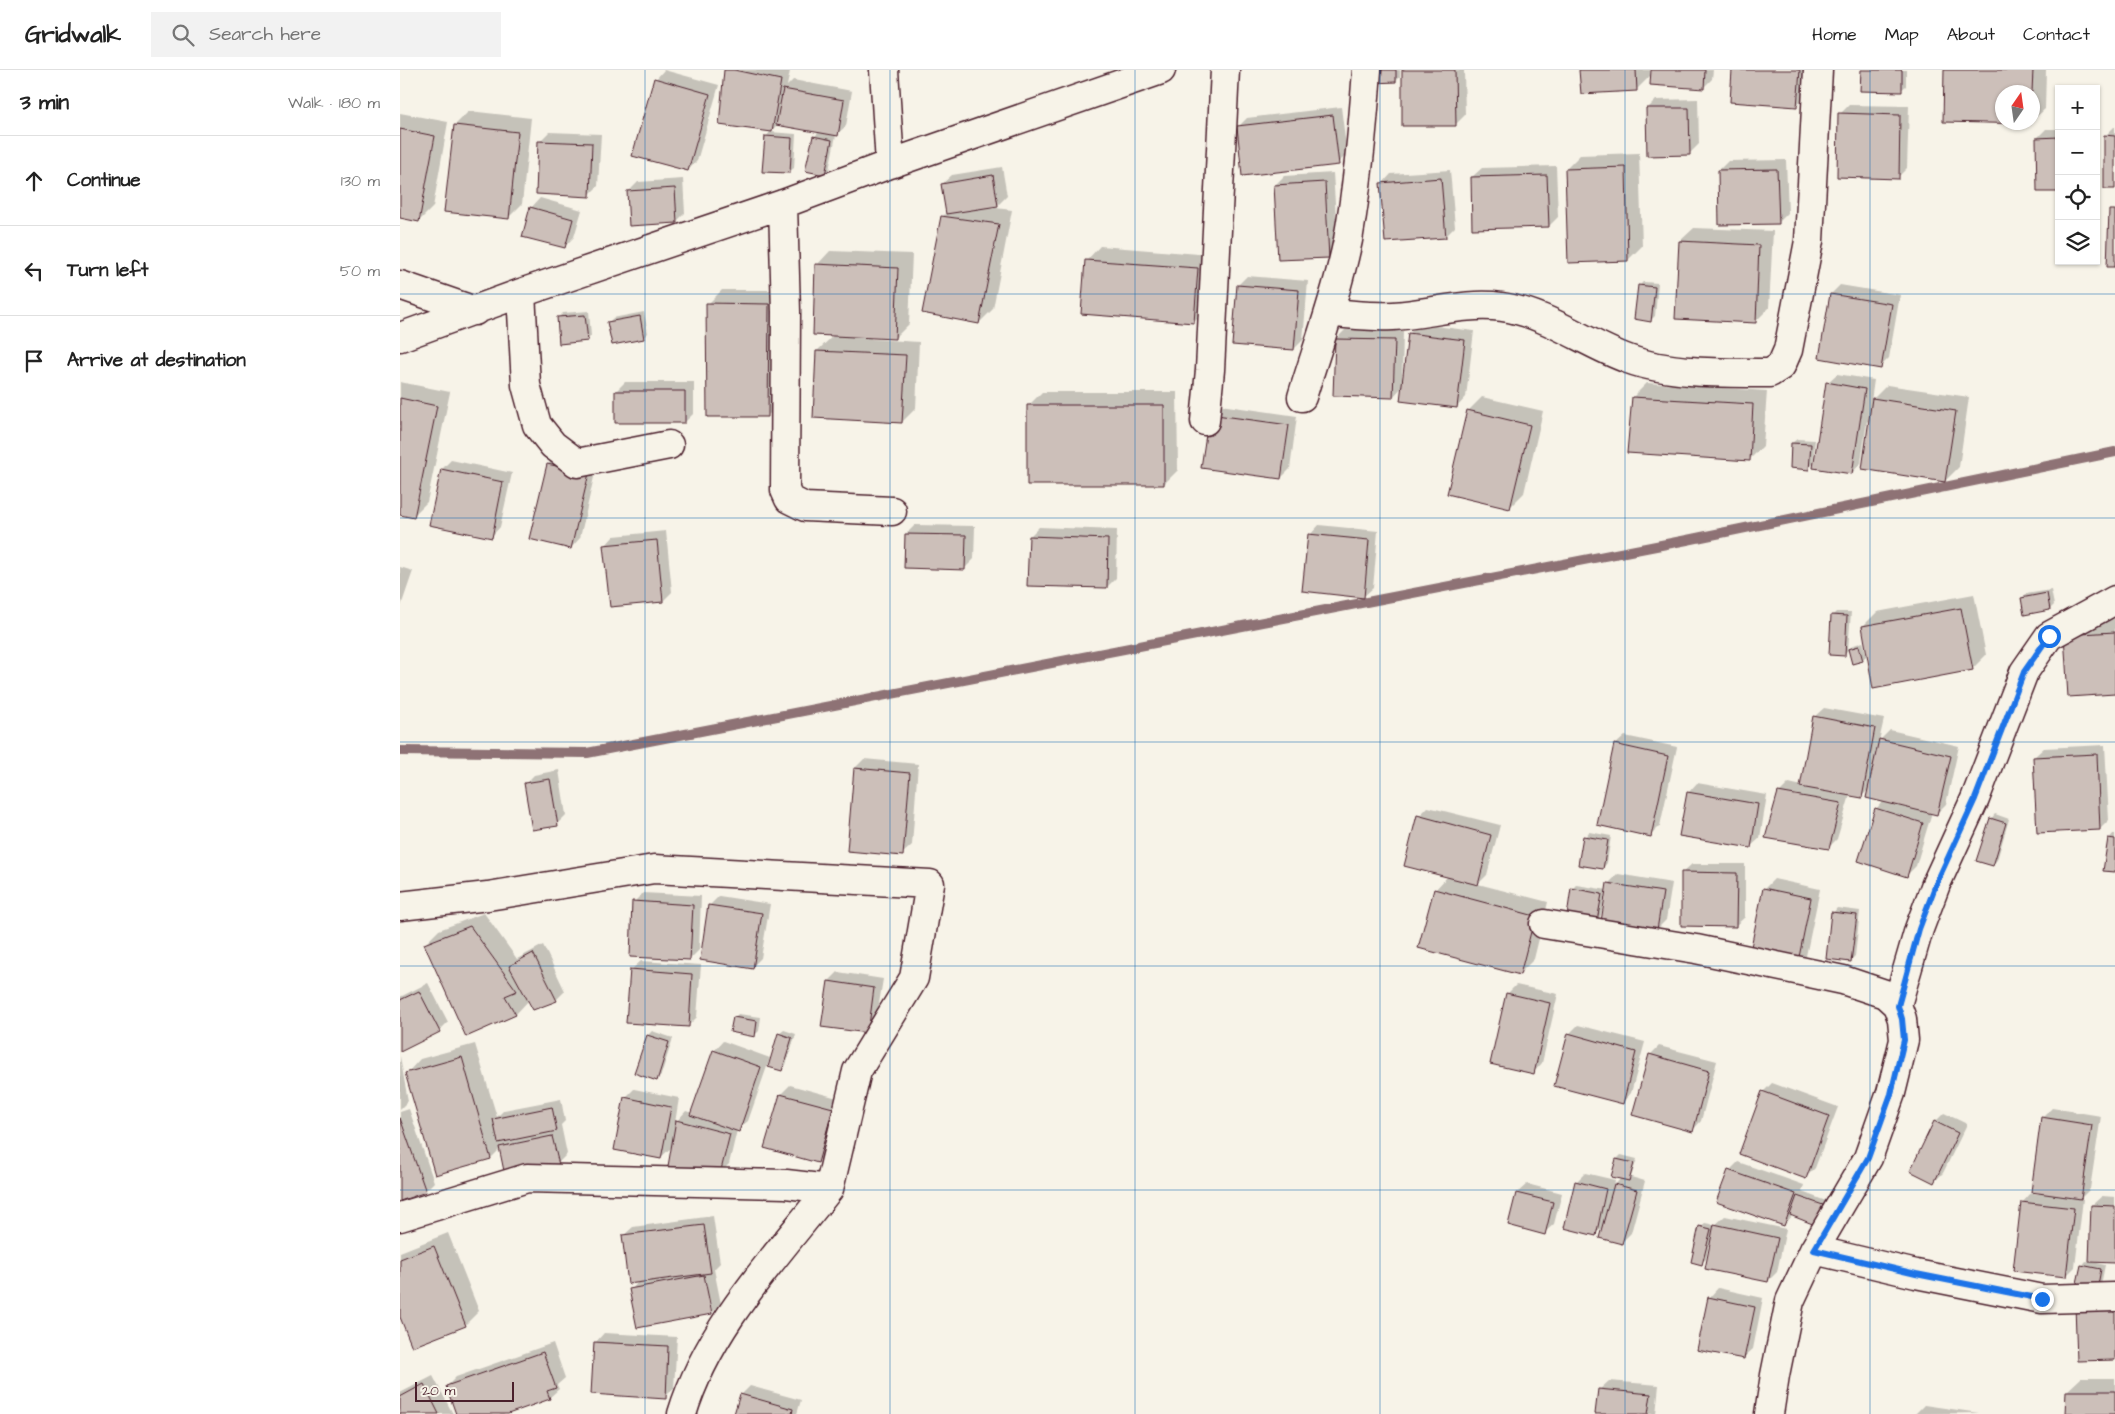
<!DOCTYPE html>
<meta charset="utf-8">
<style>
:root{--surface:#fff;--page:#f2f2f2;--text:#222;--muted:#767676;--line:#e0e0e0}
body{margin:0;font-family:"Architects Daughter",sans-serif;background:var(--page);color:var(--text)}
.controls{position:absolute;right:15px;top:15px;display:grid;overflow:hidden;border-radius:0px;box-shadow:0 1px 4px #0004}
.controls button{width:45px;height:45px;display:grid;place-items:center;padding:0;border:0;border-bottom:1px solid var(--line);background:var(--surface);color:var(--text);font:25px sans-serif}
.compass{position:absolute;left:1595px;top:15px;width:45px;height:45px;border-radius:50%;background:var(--surface);box-shadow:0 1px 4px #0004;rotate:13deg}
.scale{position:absolute;left:15px;bottom:12px;width:99px;box-sizing:border-box;padding-left:5px;border:2px solid #4a1f2b;border-top:0;font-size:14px;line-height:18px;white-space:nowrap;color:#4a1f2b;-webkit-text-stroke:4px #f7f3e8;paint-order:stroke}
.stop{position:absolute;width:15px;height:15px;margin:-11px;border:4px solid #1a73e8;border-radius:50%;background:#fff}
.stop.end{background:#1a73e8;border-color:#fff;box-shadow:0 1px 5px #0008}
.list{margin:0;padding:0;list-style:none}
h2{display:flex;justify-content:space-between;align-items:center;height:65px;margin:0;padding:0 20px;font-size:21px}
h2 small{font-size:16px;font-weight:400;color:var(--muted)}
.list li{display:grid;grid-template-columns:32px 1fr auto;gap:15px;align-items:center;box-sizing:border-box;height:90px;padding:0 20px;border-top:1px solid var(--line)}
.list b{display:block;font-size:19px;white-space:nowrap}
.list em{font-size:16px;font-style:normal;color:var(--muted)}
.icon{flex:none;width:28px;height:28px;fill:none;stroke:currentColor;stroke-width:2;stroke-linecap:round;stroke-linejoin:round}
.map{position:relative;flex:none;width:1715px;height:1344px;overflow:hidden}
header{display:flex;align-items:center;gap:30px;box-sizing:border-box;height:70px;padding:0 25px;background:var(--surface);border-bottom:1px solid var(--line)}
header strong{font-size:24px}
nav{display:flex;gap:28px;margin-inline-start:auto;font-size:18px}
.search{width:350px;height:45px;background:var(--page);display:flex;align-items:center;gap:12px;box-sizing:border-box;padding:0 18px;border-radius:0px;color:var(--muted);font-size:19px}
main{display:flex}
aside{flex:1;background:var(--surface)}
.map>svg:first-child{display:block}
</style>
<header>
<strong>Gridwalk</strong>
<div class="search"><svg class="icon" aria-label="search" viewBox="0 0 24 24"><circle cx="10" cy="10" r="6"/><path d="M15 15l6 6"/></svg>Search here</div>
<nav><a>Home</a><a>Map</a><a>About</a><a>Contact</a></nav>
</header>
<main>
<aside>
<h2>3 min<small>Walk · 180 m</small></h2>
<ul class="list">
<li><svg class="icon" aria-label="ahead" viewBox="0 0 24 24"><path d="M12 20V5M6 11l6-6 6 6"/></svg><div><b>Continue</b></div><em>130 m</em></li>
<li><svg class="icon" aria-label="left" viewBox="0 0 24 24"><path d="M17 20v-9H6M10 6l-5 5 5 5"/></svg><div><b>Turn left</b></div><em>50 m</em></li>
<li><svg class="icon" aria-label="arrive" viewBox="0 0 24 24"><path d="M6 21V4h12l-3 4 3 4H6"/></svg><div><b>Arrive at destination</b></div></li>
</ul>
</aside>
<div class="map">
<svg width="1715" height="1344" viewBox="0 0 1715 1344">
<rect width="100%" height="100%" fill="#f7f3e8"/>
<filter id="ink" filterUnits="userSpaceOnUse"><feTurbulence type="fractalNoise" baseFrequency=".02" numOctaves="2"/><feDisplacementMap in="SourceGraphic" scale="10" xChannelSelector="R" yChannelSelector="G"/><feConvolveMatrix kernelMatrix="1 2 1 2 8 2 1 2 1" color-interpolation-filters="sRGB"/></filter>
<g filter="url(#ink)">
<path fill="#0003" d="M264,0L319,15L297,91L288,100L256,9Z
M325,0H384L390,1L387,16L393,10L452,21L446,56L436,65L429,100L424,104L414,67L419,62L378,54L371,61Z
M974,0H1000V7L996,11Z
M1003,0H1064L1065,45L1055,55Z
M1180,0H1250V6L1236,20Z
M1252,0H1313L1312,9L1303,18Z
M1333,0H1412L1411,22L1397,35Z
M1462,0H1506V16L1501,20Z
M1545,0H1646L1645,39L1632,51V22H1602V52L1544,51Z
M1298,29L1299,74L1290,83L1247,39L1256,30Z
M1449,35L1509,36L1507,98L1498,107L1440,44Z
M941,37L947,84L938,93L838,57L847,48Z
M69,41L131,48L122,134L108,148L55,55Z
M0,43L48,52L33,137L19,151L0,147Z
M1714,57H1715V118L1705,66Z
M1646,59H1659V121L1637,68Z
M149,62L201,64L198,116L189,125L140,71Z
M370,62L396,64L394,98L389,102L366,67Z
M1239,83L1242,176L1228,190L1166,99L1180,85Z
M1386,90L1388,143L1379,152L1319,100L1328,91Z
M1156,96L1158,147L1149,156L1072,107L1082,98Z
M602,97L607,126L598,135L587,137L612,140L593,239L579,253L542,147L547,142L542,114L552,105Z
M1050,100L1055,157L1045,167L982,114L991,104Z
M933,103L938,178L928,187L875,115L884,106Z
M283,109L285,143L276,152L229,121L238,112Z
M140,128L182,140L174,167L165,176L131,138Z
M1294,158L1373,161L1369,238L1355,252L1280,171Z
M700,176L811,185L807,238L793,252L687,190Z
M430,181L512,184L509,254L495,268L471,267V269L519,272L516,338L502,352L417,281L434,265L417,195Z
M847,206L908,211L903,270L894,279L838,215Z
M1243,212L1258,213L1255,246L1251,250L1239,216Z
M1440,215L1500,225L1489,288L1480,297L1431,224Z
M322,220H382V332L368,345L308,234Z
M189,241L191,266L187,270L158,248L163,243Z
M244,242L248,263L244,267L208,253L213,248Z
M1019,254L1074,261L1066,327L1057,337L1003,316L993,327L936,269L945,260L1003,261L1002,309H1004L1009,264Z
M1437,304L1474,310L1471,331L1487,315L1569,327L1559,397L1545,411L1467,351L1461,393L1452,403L1427,313Z
M0,312L50,322L27,432L13,446L0,444Z
M225,312H294V343L285,352L216,321Z
M1247,313L1367,321L1363,376L1349,390L1233,327Z
M642,322H777L778,400L764,414L628,336Z
M1082,327L1143,341L1124,423L1110,437L1068,341Z
M820,335L897,346L890,399L881,408L803,397Z
M1397,369L1415,370L1413,392H1415L1408,399L1392,373Z
M157,385L197,394L180,468L171,478L131,468L148,394Z
M51,390L112,403L100,457L91,467L42,399Z
M515,455L575,456L574,489L565,498L506,464Z
M919,455L978,461L973,518L963,527L910,465Z
M639,457L717,460L716,508L707,517L630,466Z
M266,461L272,522L263,531L205,476L214,466Z
M0,497L13,501L0,539Z
M1651,520L1654,535L1650,539L1625,544L1622,528L1626,524Z
M1574,524L1586,585L1572,599L1468,584L1462,590L1449,579L1454,575L1463,572L1466,584H1468L1463,556L1477,542Z
M1436,542H1451L1448,580L1444,584L1432,546Z
M1715,549V622L1669,626L1679,552Z
M1424,638L1484,649L1479,671L1490,660L1559,676L1546,734L1537,743L1532,742L1516,796L1507,805L1476,739L1483,731L1469,719L1461,727L1450,725L1437,769L1428,778L1380,722L1389,713L1402,716L1414,647Z
M1225,666L1277,677L1260,756L1251,765L1215,675Z
M1705,675L1709,750L1700,759L1634,687L1644,678Z
M464,689L518,694L512,775L502,784L455,698Z
M159,700L166,745L157,754L125,714L134,705Z
M1297,713L1367,725L1360,768L1350,777L1288,723Z
M1028,737L1100,755L1087,805L1078,814L1148,832L1134,889L1120,903L1035,820L1048,806L1019,746Z
M1595,744L1609,749L1597,790L1592,795L1591,749Z
M1189,762L1211,766L1207,793L1203,798L1185,767Z
M1713,764H1715V801L1709,769Z
M1292,794H1345V847L1335,856L1282,803Z
M1218,804L1272,813L1266,850L1257,859L1205,823L1201,845L1197,850L1172,819L1176,815L1208,820L1209,813Z
M1374,809L1420,819L1406,886L1397,895L1365,818Z
M243,823L301,826L299,880L290,889L234,832Z
M319,826L370,834L361,888L352,897L310,835Z
M1437,838L1460,841L1455,886L1451,890L1433,843Z
M84,843L117,889L143,875L165,921L156,930H129L116,944L66,965L25,874L39,860Z
M241,891L301,895L297,947L288,956L231,900Z
M438,902L483,909L476,952L467,961L429,911Z
M28,913L48,952L39,961L0,981V927Z
M1116,915L1158,924L1142,993L1133,1003L1107,924Z
M338,944L361,947L359,961L355,965L334,948Z
M1178,955L1245,972L1231,1023L1222,1033L1169,964Z
M384,960L396,964L386,995L382,1000L379,964Z
M252,961L273,968L261,1005L256,1009L248,965Z
M323,971L370,988L348,1051L337,1060L329,1094L320,1103L273,1076L260,1088L225,1028L234,1019L279,1028L275,1053L286,1041L292,1043L314,981Z
M75,974L97,1047L104,1040L161,1029L165,1051L161,1055L167,1084L158,1093L100,1079L91,1088L7,1003L20,989Z
M1259,976L1317,991L1301,1051L1292,1061L1250,985Z
M0,986L8,1031L0,1039Z
M1372,1013L1438,1037L1415,1098L1405,1108L1363,1022Z
M390,1015L441,1029L427,1082L417,1092L366,1078L381,1024Z
M1652,1038L1701,1046L1690,1119L1680,1129H1683L1675,1197L1666,1206L1622,1133L1631,1123L1639,1124L1643,1047Z
M9,1039L34,1112L25,1121L0,1130V1042Z
M1544,1043L1567,1054L1543,1103L1534,1112L1535,1052Z
M1221,1085L1237,1089L1231,1107L1245,1111L1231,1163L1222,1172L1204,1156L1195,1164L1176,1112L1185,1103L1215,1110L1214,1116L1221,1108L1217,1089Z
M1338,1092L1404,1115L1402,1122L1426,1131L1419,1149L1393,1145L1384,1155L1329,1101Z
M1127,1114L1162,1123L1154,1154L1144,1163L1109,1154L1117,1123Z
M1702,1126L1715,1127V1192L1693,1191V1192L1705,1195L1700,1220L1682,1196L1686,1191L1691,1192L1692,1135Z
M313,1146L320,1193L314,1199L321,1234L312,1243L231,1220L239,1211L223,1166L233,1157Z
M1325,1146L1386,1159L1377,1202L1368,1211L1312,1175L1309,1174L1306,1189L1301,1193L1300,1157L1305,1153L1315,1155Z
M48,1163L79,1241L65,1255L0,1243V1182Z
M1318,1218L1363,1228L1353,1279L1343,1288L1309,1228Z
M204,1263L277,1267L274,1318L265,1327L195,1273Z
M153,1273L165,1308L157,1315L159,1319L149,1328L104,1344H57L47,1316L56,1307Z
M33,1306L53,1344H0V1323Z
M1681,1308H1715V1344H1667V1321Z
M1209,1311L1259,1315L1256,1344H1196L1199,1320Z
M350,1316L401,1330L397,1344H335L341,1325Z
M1524,1335L1579,1343L1515,1344Z"/>
<g fill="none" stroke-linecap="round" stroke-linejoin="round">
<path stroke="#8e7275" stroke-width="10" d="M0,681L187,683L1287,470L1715,382"/>
</g>
<path fill="#ccbfb9" stroke="#4a1f2b" d="M324,0H334L381,10L372,62L319,55Z
M973,0H996V12L973,13Z
M1002,0H1055L1056,56H1002Z
M1179,0H1236L1237,21L1181,24Z
M1251,0H1305L1304,19L1250,15Z
M1332,0H1400L1397,37L1330,32Z
M1461,0H1502V22L1460,21Z
M1544,0H1633L1632,22H1602V52L1631,54L1543,52Z
M254,8L310,24L288,101L232,86Z
M383,19L444,30L438,66L376,55Z
M1246,38H1289L1290,85L1247,86Z
M1438,43L1500,45L1499,109L1437,107Z
M933,45L939,95L842,106L837,56Z
M54,55L118,62L109,149L44,142Z
M0,59L35,66L19,152L0,148Z
M1704,65L1715,66V119H1704Z
M365,66L392,68L390,103L362,102Z
M413,66L432,70L425,105L405,101Z
M1659,67V122H1637L1636,68Z
M138,71L192,73L190,127L136,124Z
M1226,97L1228,191L1168,193L1165,99Z
M1377,99L1379,154L1319,155L1318,100Z
M593,105L598,136L546,144L541,114Z
M1147,105L1149,157L1072,159L1071,107Z
M1041,108L1046,168L985,172L980,113Z
M925,112L929,188L878,190L874,115Z
M275,118L277,153L229,156L227,121Z
M130,137L173,149L165,178L122,167Z
M1709,140H1715V197H1707Z
M541,146L599,154L579,254L522,243Z
M1279,171L1359,175L1356,253L1275,249Z
M685,190L798,198L794,253L681,244Z
M415,194L498,198L495,269L413,265Z
M837,215L899,220L894,280L832,275Z
M1238,215L1255,217L1251,252L1234,249Z
M1430,224L1492,234L1481,299L1419,288Z
M306,233L369,234L368,347H307Z
M185,245L188,271L159,274L157,247Z
M240,246L244,269L212,275L207,252Z
M1008,263L1065,270L1057,338L1000,331Z
M935,269L995,270L993,328L933,326Z
M416,281L506,285L502,353L413,348Z
M1426,312L1465,319L1452,404L1413,398Z
M215,321H285V353H215Z
M1232,327L1353,334L1350,391L1227,383Z
M0,328L37,336L14,448L0,445Z
M1472,328L1556,341L1545,412L1462,399Z
M627,335H764V415H627Z
M1067,340L1130,355L1110,439L1047,424Z
M809,344L889,355L881,409L801,398Z
M1391,373L1411,374L1409,400L1390,398Z
M147,394L189,403L171,479L129,469Z
M41,399L103,412L92,468L29,455Z
M505,464L566,465L565,500L504,498Z
M908,464L969,470L964,528L902,521Z
M629,466L708,469L707,518L627,516Z
M257,470L263,532L210,537L203,475Z
M1647,523L1650,540L1624,545L1621,528Z
M1561,538L1573,600L1473,619L1462,556Z
M1431,545L1447,546L1445,586L1429,585Z
M1715,562V624L1668,627L1664,565Z
M1459,576L1463,591L1452,594L1448,579Z
M1413,646L1475,658L1462,728L1400,717Z
M1479,669L1551,686L1537,745L1466,728Z
M1214,674L1268,686L1251,767L1197,755Z
M1697,684L1700,760L1637,763L1633,687Z
M454,698L510,703L503,786L447,781Z
M150,709L158,756L132,760L124,713Z
M1287,722L1358,734L1351,778L1279,766Z
M1378,722L1441,733L1429,779L1365,768Z
M1475,738L1523,753L1507,807L1458,791Z
M1017,745L1091,765L1078,815L1004,796Z
M1590,748L1606,753L1593,796L1576,791Z
M1183,766L1208,770L1203,799L1178,795Z
M1708,768L1715,769V802L1703,801Z
M1281,802L1337,803L1336,857L1281,856Z
M1207,813L1263,822L1257,860L1201,852Z
M1171,818L1202,824L1197,851L1167,846Z
M1363,818L1411,828L1397,897L1349,887Z
M1034,819L1135,846L1120,905L1018,878Z
M232,831L293,835L290,890L230,887Z
M308,835L362,843L353,899L300,890Z
M1431,842L1457,845L1451,892L1426,889Z
M70,856L117,921L105,926L116,945L66,967L24,874Z
M133,883L157,931L133,940L109,896Z
M230,899L292,904L289,957L226,953Z
M428,911L474,918L468,963L421,957Z
M19,921L40,962L0,982V930Z
M1106,923L1150,933L1134,1004L1090,994Z
M333,947L357,951L355,967L330,962Z
M378,963L392,968L382,1001L368,997Z
M1168,963L1236,982L1223,1034L1154,1016Z
M247,965L269,972L257,1011L234,1003Z
M313,980L361,997L339,1062L290,1045Z
M1249,984L1309,1001L1293,1062L1232,1045Z
M62,987L91,1089L35,1105L5,1003Z
M1362,1021L1429,1046L1406,1109L1339,1084Z
M380,1024L433,1038L418,1093L364,1078Z
M224,1027L271,1037L261,1089L214,1080Z
M152,1037L157,1061L98,1073L93,1049Z
M1641,1047L1692,1055L1681,1129L1631,1122Z
M0,1048L26,1122L0,1131Z
M276,1050L330,1064L320,1104L267,1102Z
M1534,1051L1558,1063L1534,1113L1510,1101Z
M152,1066L159,1095L105,1106L99,1077Z
M1216,1089L1234,1093L1229,1111L1211,1107Z
M1328,1100L1396,1124L1384,1156L1316,1132Z
M1175,1111L1206,1119L1196,1166L1164,1158Z
M1214,1114L1237,1120L1222,1174L1199,1168Z
M1116,1123L1153,1132L1145,1165L1108,1155Z
M1397,1126L1423,1135L1415,1155L1390,1145Z
M1621,1132L1674,1138L1666,1207L1613,1201Z
M1691,1135L1715,1136V1193L1689,1192Z
M1314,1154L1378,1168L1368,1212L1305,1199Z
M304,1155L311,1203L228,1214L222,1165Z
M1299,1156L1311,1159L1302,1195L1291,1192Z
M34,1176L66,1256L12,1277L0,1247V1189Z
M1681,1195L1701,1199L1696,1226L1675,1222Z
M304,1205L312,1244L237,1258L229,1219Z
M1308,1227L1355,1237L1344,1289L1297,1280Z
M1715,1234V1290L1677,1291L1675,1236Z
M194,1272L268,1276L266,1329L191,1324Z
M143,1282L156,1318L147,1321L150,1329L108,1344H56L46,1316Z
M24,1314L39,1344H0V1327Z
M1198,1319L1251,1324L1248,1344H1195Z
M1666,1321H1715V1344H1665Z
M340,1324L393,1339L392,1344H334Z"/>
<g fill="none" stroke-linecap="round" stroke-linejoin="round">
<g stroke="#4a1f2b" stroke-width="31">
<path id="minor" d="M484,0L490,94
M383,134L386,242L385,420L389,429L405,437L492,441
M0,215L75,241
M121,223L126,315L137,355L153,375L177,393L269,375
M929,242C950,245 971,247 993,246C1029,244 1066,232 1102,237C1147,243 1186,274 1228,289C1268,304 1327,303 1370,303L1381,296L1388,280L1409,171L1418,0
M0,267L121,223L383,134L490,94L761,0
M902,327C918,275 937,223 948,170C958,113 963,57 967,0
M805,351L810,300L825,0
M0,836L88,826L254,799L530,814L514,908L457,1001L429,1119
M1144,854L1296,879L1443,910L1485,924L1497,935L1502,949L1504,970L1491,1023L1468,1088L1414,1180L1390,1231L1375,1305L1369,1344
M1497,935L1519,859L1536,814L1575,729L1624,602L1649,566L1715,530
M0,1147L127,1108L386,1114L429,1119C374,1189 308,1258 282,1344
M1414,1180L1516,1204L1642,1229L1715,1227"/>
</g>
<use href="#minor" stroke="#f7f3e8" stroke-width="28"/>
</g>
</g>
<g fill="none" stroke-linecap="round" stroke-linejoin="round" filter="url(#ink)">
<path stroke="#1a73e8" stroke-width="6" d="M1642,1229L1516,1204L1414,1180L1468,1088L1491,1024L1504,970L1502,949L1498,936L1519,859L1536,814L1575,729L1624,602L1649,566"/>
</g>
<path fill="none" stroke="#1f6fb2" stroke-width="1" stroke-opacity="0.55" d="M245,0V1344M490,0V1344M735,0V1344M980,0V1344M1225,0V1344M1470,0V1344M0,224H1715M0,448H1715M0,672H1715M0,896H1715M0,1120H1715"/>
</svg>
<div class="controls">
<button>+</button>
<button>−</button>
<button><svg class="icon" aria-label="locate" viewBox="0 0 24 24"><circle cx="12" cy="12" r="6"/><path d="M12 2v4M12 18v4M2 12h4M18 12h4"/></svg></button>
<button><svg class="icon" aria-label="layers" viewBox="0 0 24 24"><path d="M12 4l9 5-9 5-9-5zM3 14l9 5 9-5"/></svg></button>
</div>
<svg class="compass" viewBox="-18 -18 36 36"><path d="M0-13l5 13h-10z" fill="#e53935"/><path d="M0 13l5-13h-10z" fill="#767676"/></svg>
<div class="scale">20 m</div>
<div class="stop" style="left:1649px;top:566px"></div>
<div class="stop end" style="left:1642px;top:1229px"></div>
</div>
</main>
